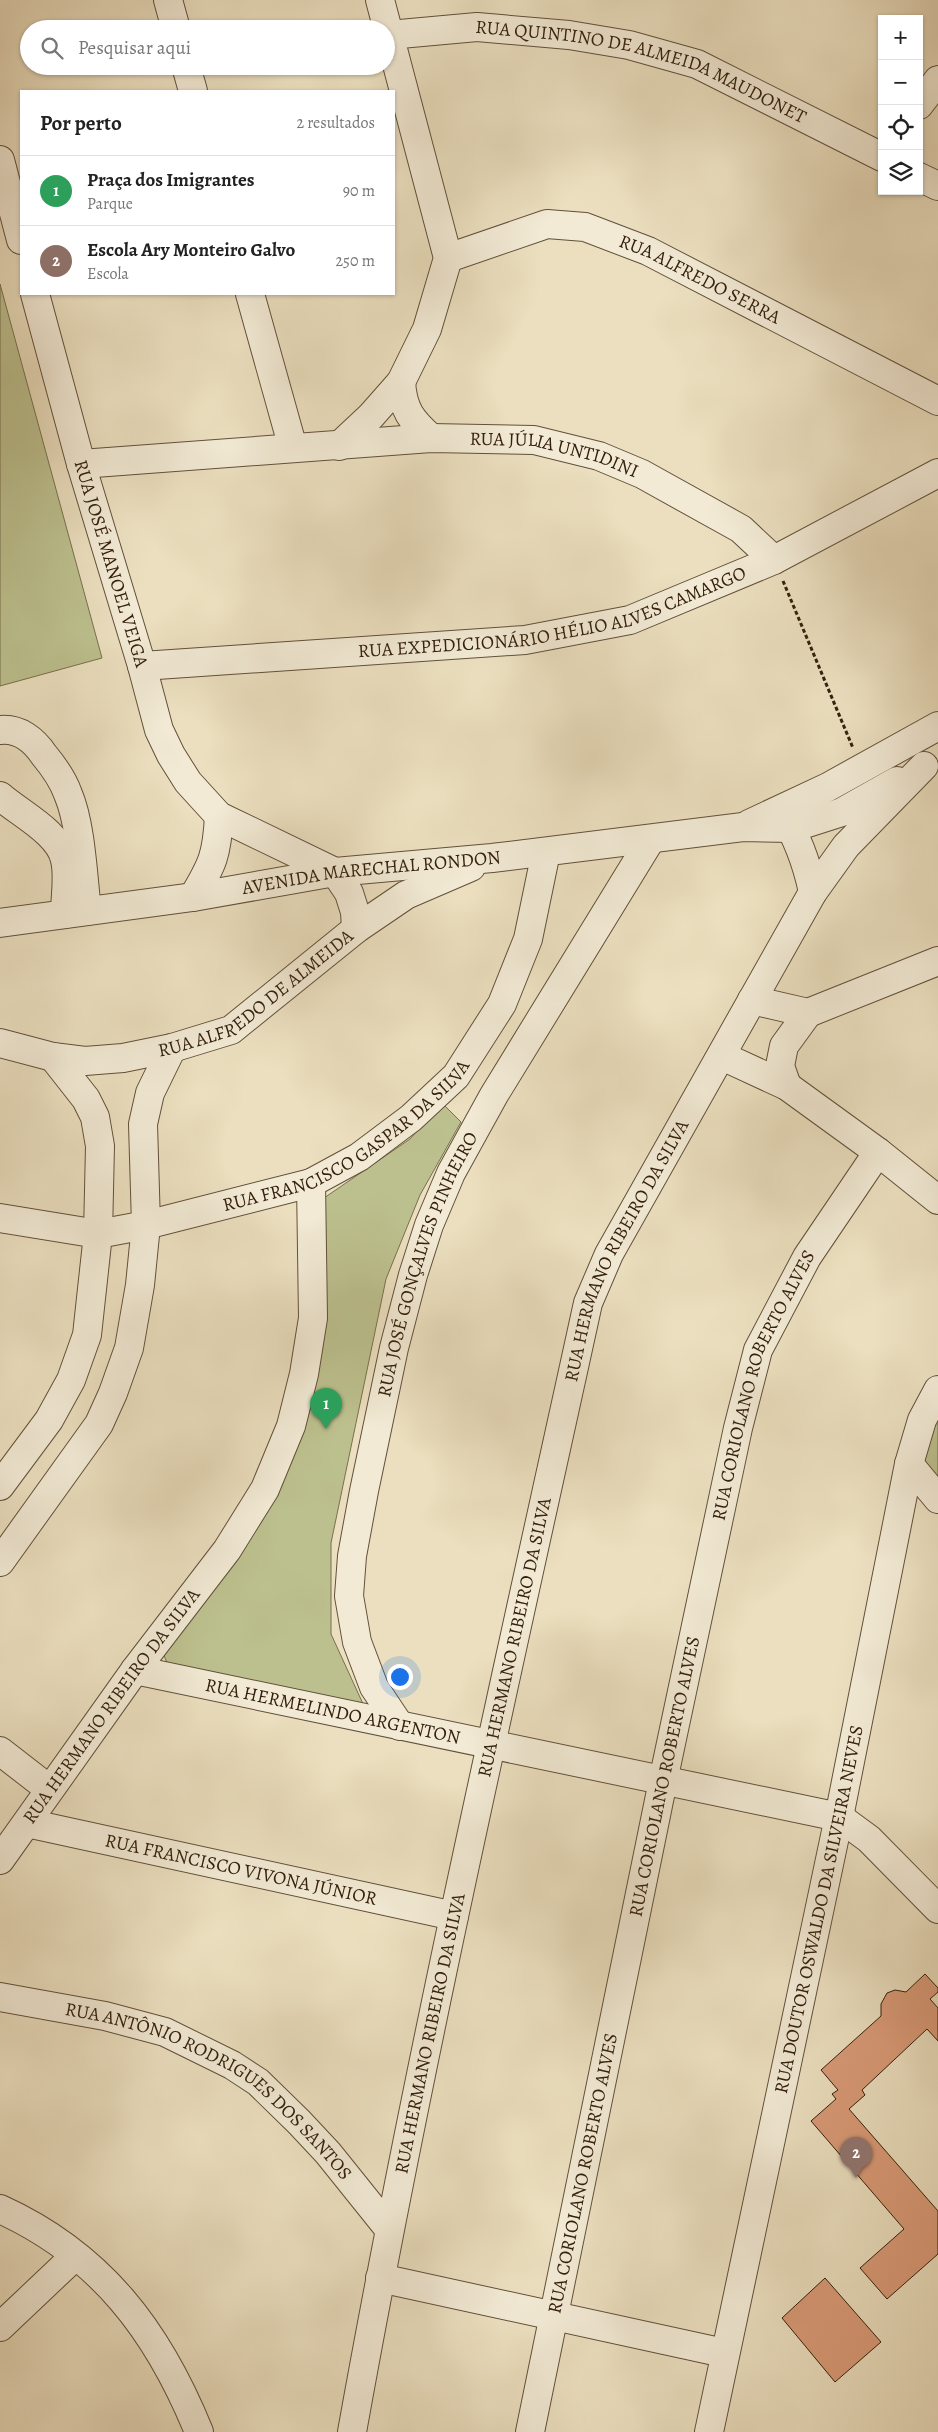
<!DOCTYPE html>
<html lang="pt">
<meta charset="utf-8">
<style>
:root{--surface:#fff;--page:#f2f2f2;--text:#222;--muted:#767676;--line:#e0e0e0;--accent:#8f2418}
body{margin:0;font-family:Alegreya,serif;background:var(--page);color:var(--text)}
.controls{position:absolute;right:15px;top:15px;display:grid;overflow:hidden;border-radius:0px;box-shadow:0 1px 4px #0004}
.controls button{width:45px;height:45px;display:grid;place-items:center;padding:0;border:0;border-bottom:1px solid var(--line);background:var(--surface);color:var(--text);font:25px sans-serif}
.you{position:absolute;left:399px;top:1676px;width:18px;height:18px;margin:-12px;border:4px solid #fff;border-radius:50%;background:#1a73e8;box-shadow:0 0 0 8px #1a73e833}
.badge{display:grid;place-items:center;width:32px;height:32px;border-radius:50%;background:var(--accent);color:#fff;font-size:16px;font-weight:700}
.pin{position:absolute;translate:-50% -41px;filter:drop-shadow(0 1px 2px #0008)}
.pin::after{content:'';position:absolute;top:26px;width:18px;height:15px;background:inherit;clip-path:polygon(0 0,100% 0,50% 100%)}
.list{margin:0;padding:0;list-style:none}
h2{display:flex;justify-content:space-between;align-items:center;height:65px;margin:0;padding:0 20px;font-size:21px}
h2 small{font-size:16px;font-weight:400;color:var(--muted)}
.list li{display:grid;grid-template-columns:32px 1fr auto;gap:15px;align-items:center;box-sizing:border-box;height:70px;padding:0 20px;border-top:1px solid var(--line)}
.list b{display:block;font-size:19px;white-space:nowrap}
.list p{margin:0;font-size:16px;white-space:nowrap;color:var(--muted)}
.list em{font-size:16px;font-style:normal;color:var(--muted)}
.icon{flex:none;width:28px;height:28px;fill:none;stroke:currentColor;stroke-width:2;stroke-linecap:round;stroke-linejoin:round}
.map{position:relative;flex:none;width:938px;height:2432px;overflow:hidden}
.search{position:absolute;background:var(--surface);box-shadow:0 1px 4px #0004;left:20px;top:20px;width:375px;height:55px;display:flex;align-items:center;gap:12px;box-sizing:border-box;padding:0 18px;border-radius:28px;color:var(--muted);font-size:19px}
.panel{position:absolute;background:var(--surface);box-shadow:0 1px 4px #0004;left:20px;top:90px;width:375px;height:205px;border-radius:0px}
.map>svg:first-child{display:block}
</style>
<div class="map">
<svg width="938" height="2432" viewBox="0 0 938 2432">
<rect width="100%" height="100%" fill="#ebdfbf"/>
<filter id="stains"><feTurbulence type="fractalNoise" baseFrequency=".004" numOctaves="4"/><feColorMatrix values="0 0 0 0 .2 0 0 0 0 .09 0 0 0 0 .02 0 0 0 .5 -.17"/></filter>
<radialGradient id="worn" r=".72"><stop offset=".6" stop-color="#630" stop-opacity="0"/><stop offset="1" stop-color="#630" stop-opacity=".3"/></radialGradient>
<path fill="#bcc08e" stroke="#78704e" d="M0,284L102,658L0,686Z
M442,1103L461,1122L420,1195L386,1279L331,1543V1634L364,1706L168,1665L162,1651L288,1458L324,1198L410,1139Z
M938,1416V1480L922,1478L928,1438Z"/>
<path fill="#d99b78" stroke="#34210d" d="M925,1974L938,1988V1992L930,1999L938,2008V2041L927,2029L862,2090L865,2095L849,2109L938,2211V2254L887,2299L860,2268L904,2229L811,2121L836,2099L832,2094L838,2090L821,2070L881,2016V2004L887,1993L895,1990L906,1992Z
M825,2278L881,2342L835,2382L782,2318Z"/>
<g fill="none" stroke-linecap="round" stroke-linejoin="round">
<g stroke="#62503a" stroke-width="30">
<g id="minor">
<path d="M168,0L176,29"/>
<path id="s1" d="M389,35L477,27L569,35L629,45L697,64L882,157"/>
<path d="M186,66L193,91"/>
<path d="M919,105L938,80"/>
<path d="M0,160L21,240"/>
<path d="M919,177L938,186"/>
<path id="s2" d="M448,258L547,224L585,227L648,251L938,401"/>
<path id="s3" d="M35,294L81,464L142,666L159,730L171,755L188,782L219,816L335,872L349,893L355,912L356,929"/>
<path d="M250,294L293,448"/>
<path d="M401,382C403,410 411,420 431,438"/>
<path d="M339,446L371,416L401,382L427,329L448,258L380,0"/>
<path id="s4" d="M81,464L431,438L534,440L599,456L642,474L741,529L774,560"/>
<path id="s5" d="M142,666L525,640L630,620L774,560L938,473"/>
<path d="M0,730C19,728 34,740 44,755C54,767 63,780 68,794C81,824 83,877 87,911"/>
<path d="M0,796C19,813 60,833 65,860C69,876 65,897 65,914"/>
<path d="M782,813C798,838 807,864 813,892"/>
<path d="M749,824L828,787L938,726"/>
<path d="M193,897C213,864 217,854 219,816"/>
<path id="s6" d="M0,923L193,897L335,872L492,858L743,827L792,828L842,812L897,781"/>
<path d="M752,1000L808,1013"/>
<path d="M808,1013L938,961"/>
<path id="s7" d="M0,1043L53,1057L85,1061L123,1058L172,1048L231,1030L356,929L406,895L471,867"/>
<path d="M722,1056L787,1086L878,1152L938,1200"/>
<path d="M787,1086L780,1066L784,1046L808,1013"/>
<path id="s8" d="M0,1218L98,1234L146,1225L311,1183L359,1157L411,1118L456,1076L502,1004L528,939L546,852"/>
<path d="M909,1464L938,1499"/>
<path d="M0,1486L49,1420L71,1380L87,1335L98,1234L100,1146L95,1117L86,1099L53,1057"/>
<path d="M0,1562L99,1424L113,1393L129,1348L140,1285L146,1225L143,1124L150,1093L172,1048"/>
<path id="s9" d="M135,1670L839,1817L869,1839L938,1909"/>
<path id="s10" d="M400,1726L374,1687L357,1642L349,1596L352,1556L364,1491L394,1348L413,1275L429,1225L451,1173L494,1095L651,839"/>
<path d="M0,1751L49,1789"/>
<path id="s11" d="M27,1823L454,1916"/>
<path id="s12" d="M0,1860L135,1670L227,1550L265,1489L291,1426L304,1374L313,1318L311,1183"/>
<path id="s13" d="M0,1997L105,2016L165,2032L232,2065L258,2082L299,2122L328,2153L389,2229"/>
<path d="M0,2209C101,2255 158,2331 199,2432"/>
<path d="M380,2278L724,2353"/>
<path d="M0,2327L75,2256"/>
<path id="s14" d="M352,2432C420,2053 506,1678 588,1303L609,1254L813,892L846,846L924,766"/>
<path id="s15" d="M530,2432L663,1781L738,1428L758,1350L807,1257L878,1152"/>
<path id="s16" d="M709,2432L839,1817L909,1464L922,1420L938,1390"/>
</g>
</g>
<path stroke="#34210d" stroke-width="3" stroke-dasharray="4 2.5" stroke-linecap="butt" d="M783,581L853,748"/>
<use href="#minor" stroke="#f2ead5" stroke-width="28"/>
</g>
<g text-anchor="middle" dominant-baseline="central" stroke-width="4" stroke-linejoin="round" paint-order="stroke">
<g font-size="19" fill="#34210d" stroke="#f2ead5">
<text stroke="none"><textPath href="#s1" startOffset="260">RUA QUINTINO DE ALMEIDA MAUDONET</textPath></text>
<text stroke="none"><textPath href="#s2" startOffset="269">RUA ALFREDO SERRA</textPath></text>
<text stroke="none"><textPath href="#s4" startOffset="476">RUA JÚLIA UNTIDINI</textPath></text>
<text stroke="none"><textPath href="#s3" startOffset="280">RUA JOSÉ MANOEL VEIGA</textPath></text>
<text stroke="none"><textPath href="#s5" startOffset="416">RUA EXPEDICIONÁRIO HÉLIO ALVES CAMARGO</textPath></text>
<text stroke="none"><textPath href="#s6" startOffset="375">AVENIDA MARECHAL RONDON</textPath></text>
<text stroke="none"><textPath href="#s7" startOffset="276">RUA ALFREDO DE ALMEIDA</textPath></text>
<text stroke="none"><textPath href="#s8" startOffset="372">RUA FRANCISCO GASPAR DA SILVA</textPath></text>
<text stroke="none"><textPath href="#s14" startOffset="1216">RUA HERMANO RIBEIRO DA SILVA</textPath></text>
<text stroke="none"><textPath href="#s10" startOffset="484">RUA JOSÉ GONÇALVES PINHEIRO</textPath></text>
<text stroke="none"><textPath href="#s15" startOffset="1074">RUA CORIOLANO ROBERTO ALVES</textPath></text>
<text stroke="none"><textPath href="#s14" startOffset="811">RUA HERMANO RIBEIRO DA SILVA</textPath></text>
<text stroke="none"><textPath href="#s12" startOffset="190">RUA HERMANO RIBEIRO DA SILVA</textPath></text>
<text stroke="none"><textPath href="#s9" startOffset="202">RUA HERMELINDO ARGENTON</textPath></text>
<text stroke="none"><textPath href="#s15" startOffset="669">RUA CORIOLANO ROBERTO ALVES</textPath></text>
<text stroke="none"><textPath href="#s11" startOffset="219">RUA FRANCISCO VIVONA JÚNIOR</textPath></text>
<text stroke="none"><textPath href="#s16" startOffset="534">RUA DOUTOR OSWALDO DA SILVEIRA NEVES</textPath></text>
<text stroke="none"><textPath href="#s14" startOffset="406">RUA HERMANO RIBEIRO DA SILVA</textPath></text>
<text stroke="none"><textPath href="#s13" startOffset="236">RUA ANTÔNIO RODRIGUES DOS SANTOS</textPath></text>
<text stroke="none"><textPath href="#s15" startOffset="264">RUA CORIOLANO ROBERTO ALVES</textPath></text>
</g>
</g>
<rect width="100%" height="100%" filter="url(#stains)"/>
<rect width="100%" height="100%" fill="url(#worn)"/>
</svg>
<div class="controls">
<button>+</button>
<button>−</button>
<button><svg class="icon" aria-label="locate" viewBox="0 0 24 24"><circle cx="12" cy="12" r="6"/><path d="M12 2v4M12 18v4M2 12h4M18 12h4"/></svg></button>
<button><svg class="icon" aria-label="layers" viewBox="0 0 24 24"><path d="M12 4l9 5-9 5-9-5zM3 14l9 5 9-5"/></svg></button>
</div>
<div class="you"></div>
<div class="pin badge" style="left:326px;top:1429px;background:#2e9e5b">1</div>
<div class="pin badge" style="left:856px;top:2178px;background:#8d6e63">2</div>
<div class="search"><svg class="icon" aria-label="search" viewBox="0 0 24 24"><circle cx="10" cy="10" r="6"/><path d="M15 15l6 6"/></svg>Pesquisar aqui</div>
<section class="panel">
<h2>Por perto<small>2 resultados</small></h2>
<ul class="list">
<li><span class="badge" style="background:#2e9e5b">1</span><div><b>Praça dos Imigrantes</b><p>Parque</p></div><em>90 m</em></li>
<li><span class="badge" style="background:#8d6e63">2</span><div><b>Escola Ary Monteiro Galvo</b><p>Escola</p></div><em>250 m</em></li>
</ul>
</section>
</div>
